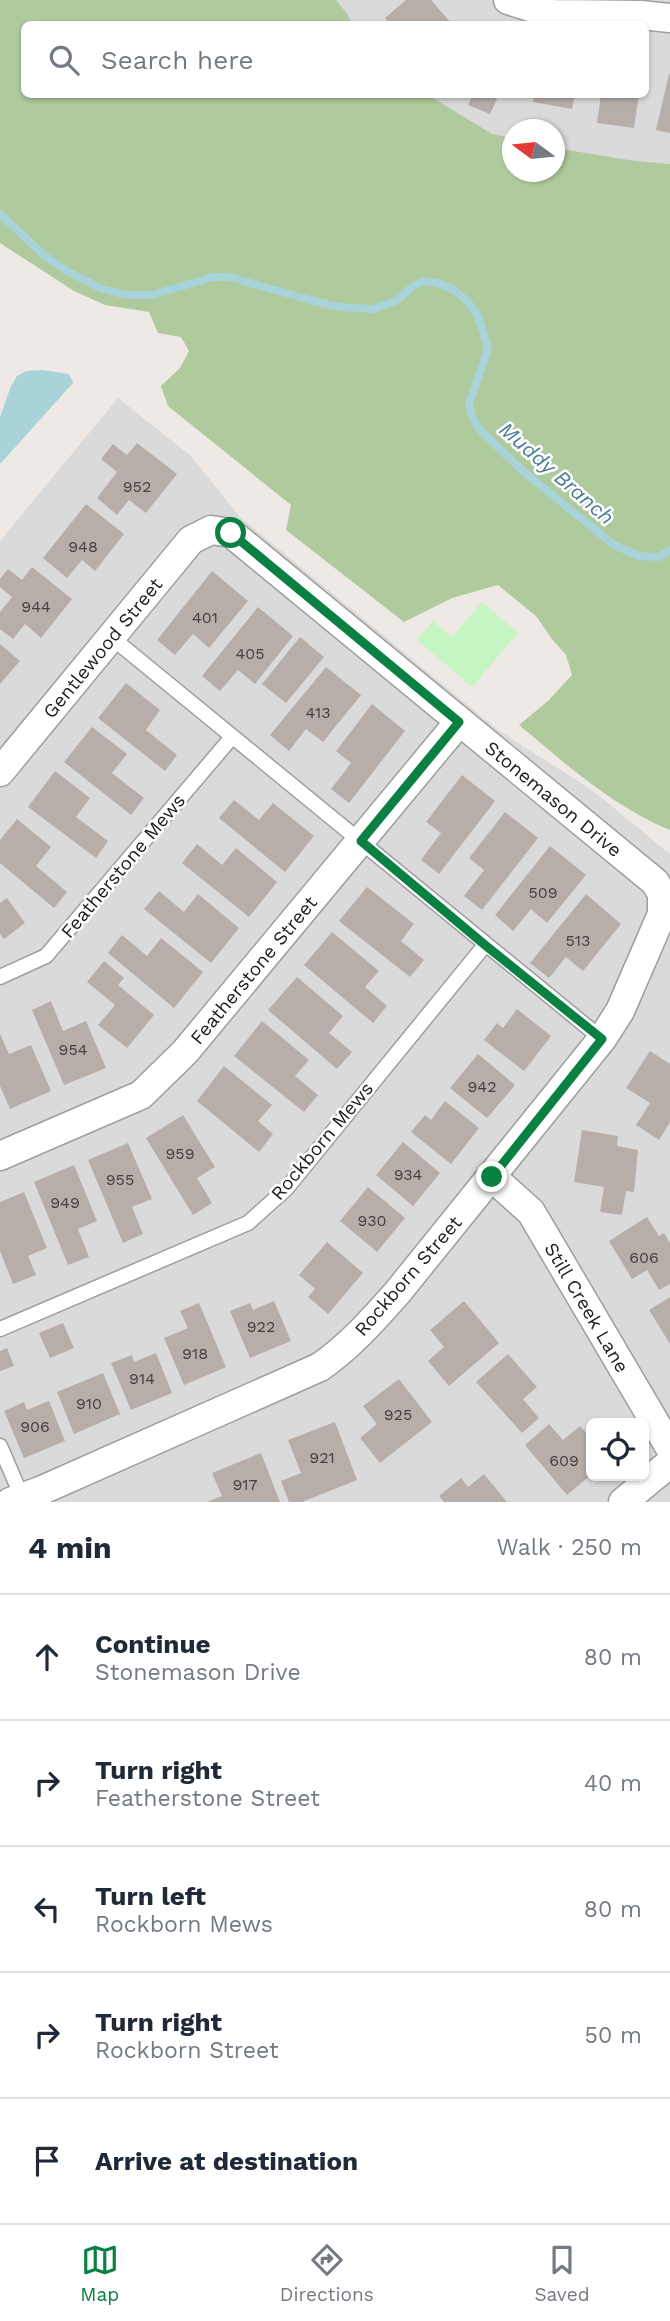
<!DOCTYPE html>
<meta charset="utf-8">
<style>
:root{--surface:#fff;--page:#f6f6f7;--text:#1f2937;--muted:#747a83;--line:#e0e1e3;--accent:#0b8043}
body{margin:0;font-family:"Work Sans",sans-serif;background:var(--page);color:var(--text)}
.controls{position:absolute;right:21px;bottom:21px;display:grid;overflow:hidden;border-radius:10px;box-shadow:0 2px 5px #0004}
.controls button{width:63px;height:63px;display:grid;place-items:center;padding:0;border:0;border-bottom:2px solid var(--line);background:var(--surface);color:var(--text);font:35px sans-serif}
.compass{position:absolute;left:502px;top:119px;width:63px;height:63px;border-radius:50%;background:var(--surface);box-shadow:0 2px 5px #0004;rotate:285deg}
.stop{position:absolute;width:21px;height:21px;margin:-16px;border:5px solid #0b8043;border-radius:50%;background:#fff}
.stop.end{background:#0b8043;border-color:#fff;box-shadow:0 2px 7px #0008}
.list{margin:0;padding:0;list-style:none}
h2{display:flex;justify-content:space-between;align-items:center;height:91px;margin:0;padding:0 28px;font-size:30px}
h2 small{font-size:23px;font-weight:400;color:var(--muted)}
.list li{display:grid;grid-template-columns:46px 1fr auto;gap:21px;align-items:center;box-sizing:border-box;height:126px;padding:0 28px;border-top:2px solid var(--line)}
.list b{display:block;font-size:26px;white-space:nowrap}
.list p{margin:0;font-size:23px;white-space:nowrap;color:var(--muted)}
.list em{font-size:23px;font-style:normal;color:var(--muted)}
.icon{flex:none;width:38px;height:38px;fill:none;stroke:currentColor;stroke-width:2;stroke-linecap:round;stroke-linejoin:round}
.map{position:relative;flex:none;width:670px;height:1502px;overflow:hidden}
.search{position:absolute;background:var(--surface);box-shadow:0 2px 5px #0004;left:21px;right:21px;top:21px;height:77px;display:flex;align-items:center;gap:18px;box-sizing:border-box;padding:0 24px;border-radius:10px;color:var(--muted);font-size:26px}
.sheet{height:721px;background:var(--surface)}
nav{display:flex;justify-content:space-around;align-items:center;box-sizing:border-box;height:98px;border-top:2px solid var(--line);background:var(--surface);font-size:19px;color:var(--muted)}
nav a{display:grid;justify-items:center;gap:4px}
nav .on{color:var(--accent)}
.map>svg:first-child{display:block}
</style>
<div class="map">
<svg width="670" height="1502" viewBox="0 0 670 1502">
<rect width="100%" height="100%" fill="#eee9e4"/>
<path fill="#dbdadb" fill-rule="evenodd" d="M318,0H670V180L555,156L554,130H512V147L382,95L646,94V24H335Z
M118,398L191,456L240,517L498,730L592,790L670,854V1502H0V541ZM591,1423H644V1476H591Z"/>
<path fill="#afca9c" d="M0,0H336L348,15L352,24H24V94L428,95L492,134L512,138V172H554L555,148L635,161L670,164V830C613,807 565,763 519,725L548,701L572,675L566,655L552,639L536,616L498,585L452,598L404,622L286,530L291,505L168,406L161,386L180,368L189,351L181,337L158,333L149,312L105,305L74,291L0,243Z"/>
<path fill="#c6f5c4" d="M482,602L518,633L472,687L417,640L433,621L452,637Z"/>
<path fill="#a8d3d8" d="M42,370L69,374L73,383L0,464V417L11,386L17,376L26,371Z"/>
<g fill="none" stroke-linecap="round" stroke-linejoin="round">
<path stroke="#a8d3d8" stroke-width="8" d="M0,214L46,257L69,272L100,288L125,295H152L213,277H229L310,300L340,307L373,309L396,301L412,287L424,281L438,283L454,290L468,302L478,316L488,349L469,404L473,419L481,431L523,471L614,545L639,556L659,557L670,550"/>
</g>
<path fill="#b7aeaa" d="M406,0H431L452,24H390L385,18Z
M669,74H670V133L656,130Z
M473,94H496L495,98L497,99L490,114L468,105Z
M534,94H575L572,109L533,102Z
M601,94H639L634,128L597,123Z
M137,443L177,474L146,513L129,500L117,515L97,498L117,472L101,459L113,444L127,455Z
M86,504L124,534L95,571L82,560L67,578L43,558Z
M32,567L72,599L41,638L25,624L13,639L0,629V612L12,597L0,587V579L8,569L22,580Z
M212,571L248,601L209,648L193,634L175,655L157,640Z
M258,607L293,636L255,684L238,670L220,691L202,676Z
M300,637L324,657L286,703L262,684Z
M0,644L20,661L0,684Z
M326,667L361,695L323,742L306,729L289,751L270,735Z
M126,683L160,710L146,730L177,755L165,771L98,718Z
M372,704L405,731L349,803L331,789L351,763L336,751Z
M92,727L127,754L112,773L144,798L131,815L64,762Z
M55,771L90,798L76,817L108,841L96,858L28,807Z
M462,775L495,801L439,874L421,860L441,833L426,822Z
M234,800L259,820L273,803L314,836L285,872L219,818Z
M505,812L538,838L482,910L464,896L484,870L469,858Z
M17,819L51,847L36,866L67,892L54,908L0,863V840Z
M197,844L222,865L236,848L277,882L249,917L182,863Z
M550,846L586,875L547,923L531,909L513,931L495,915Z
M367,887L414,924L401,941L424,960L410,977L339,921Z
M159,891L184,912L198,894L239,928L211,963L144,909Z
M586,894L621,924L583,971L566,957L549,978L530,963Z
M7,898L25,923L4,939L0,934V903Z
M332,932L379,971L365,987L387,1006L373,1023L304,965Z
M122,935L147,956L161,938L203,972L174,1008L108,953Z
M104,961L124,978L118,985L154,1015L127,1048L98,1025L115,1005L87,982Z
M297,977L343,1016L329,1033L352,1052L337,1069L268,1010Z
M51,1001L63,1031L86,1021L106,1068L64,1085L32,1010Z
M517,1009L551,1036L524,1071L484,1040L497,1023L503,1028Z
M262,1021L309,1060L295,1076L318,1095L304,1112L234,1056Z
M0,1034L9,1054L31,1045L51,1091L10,1109L0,1086Z
M650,1051L670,1064V1122L659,1140L636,1125L650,1103L626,1088Z
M478,1054L515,1085L487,1118L450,1088Z
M224,1066L272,1105L258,1121L273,1134L259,1152L197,1101Z
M445,1101L479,1128L451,1164L411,1132L425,1115L431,1120Z
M183,1115L215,1167L197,1178L212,1203L193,1215L146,1138Z
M582,1130L618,1136L617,1146L638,1150L634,1192L626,1191L622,1215L600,1212L604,1187L574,1182Z
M403,1142L440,1173L413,1206L376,1175Z
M128,1143L152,1199L132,1207L143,1234L123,1243L88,1160Z
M74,1165L97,1221L78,1229L89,1257L68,1265L34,1182Z
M368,1187L405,1218L377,1252L340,1221Z
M24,1192L47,1248L28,1256L36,1275L13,1284L0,1251V1202Z
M647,1217L659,1236L664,1233L670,1243V1284L659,1290L647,1270L632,1279L609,1241Z
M327,1242L363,1273L328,1314L308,1297L315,1289L299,1275Z
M670,1297V1344L649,1310Z
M274,1301L291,1341L250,1358L230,1311L250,1303L253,1310Z
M464,1301L499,1343L449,1386L428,1361L444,1347L430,1330Z
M199,1303L226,1367L184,1385L164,1338L188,1328L180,1311Z
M63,1323L74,1348L50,1358L39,1333Z
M7,1348L14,1366L0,1371V1351Z
M156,1353L172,1393L131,1410L111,1363L132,1355L134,1362Z
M508,1354L537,1387L523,1399L539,1418L522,1433L476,1382Z
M103,1373L120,1414L74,1434L57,1392Z
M399,1379L432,1422L380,1463L360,1438L377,1424L363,1406Z
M49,1401L65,1441L24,1458L4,1411L24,1402L27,1410Z
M335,1422L357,1480L302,1502H289L281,1481L301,1473L288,1440Z
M549,1424L563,1440L580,1426L591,1438V1475L567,1495L525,1445Z
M261,1453L280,1502H207L222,1496L212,1473Z
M484,1474L507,1502H444L439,1496L461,1478L468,1487Z"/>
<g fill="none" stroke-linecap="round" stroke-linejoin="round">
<g stroke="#9e9e9e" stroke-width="17">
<path id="lane" d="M111,637L602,1039
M0,977L46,956L232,737
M0,1329L248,1223L286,1189L485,945
M0,1446L22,1497"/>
</g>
<g stroke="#9e9e9e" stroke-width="31">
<g id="street">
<path d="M508,0L552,14L641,15L670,18"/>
<path id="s1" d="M0,772L191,540L211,530L231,533L655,882L662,894V914L620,1011L602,1039L397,1293C373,1320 350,1346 320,1367L40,1491L10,1502"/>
<path id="s2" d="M0,1156L141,1095L185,1052L459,722"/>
<path id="s3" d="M492,1177L531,1212L670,1448"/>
<path d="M623,1502L670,1463"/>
</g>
</g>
<use href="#lane" stroke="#fff" stroke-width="14"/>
<use href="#street" stroke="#fff" stroke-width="28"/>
</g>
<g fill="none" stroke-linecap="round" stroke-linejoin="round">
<path stroke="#0b8043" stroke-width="9" d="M231,533L459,722L361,841L485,945L602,1039L492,1177"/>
</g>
<g text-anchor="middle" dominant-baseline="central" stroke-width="5" stroke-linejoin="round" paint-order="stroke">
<g font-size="16" fill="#444140">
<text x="137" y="486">952</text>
<text x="83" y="546">948</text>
<text x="36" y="606">944</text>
<text x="205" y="617">401</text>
<text x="250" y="653">405</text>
<text x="318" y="712">413</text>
<text x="543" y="892">509</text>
<text x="578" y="940">513</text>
<text x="73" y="1049">954</text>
<text x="482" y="1086">942</text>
<text x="180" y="1153">959</text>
<text x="408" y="1174">934</text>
<text x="120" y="1179">955</text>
<text x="65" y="1202">949</text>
<text x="372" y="1220">930</text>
<text x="644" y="1257">606</text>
<text x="261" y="1326">922</text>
<text x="195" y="1353">918</text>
<text x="142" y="1378">914</text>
<text x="89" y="1403">910</text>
<text x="398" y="1414">925</text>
<text x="35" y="1426">906</text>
<text x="322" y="1457">921</text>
<text x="564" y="1460">609</text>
<text x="245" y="1484">917</text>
</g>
<g font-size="19" fill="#1d1d1d" stroke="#fff">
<text stroke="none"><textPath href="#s1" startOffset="161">Gentlewood Street</textPath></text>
<text stroke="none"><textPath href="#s1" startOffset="761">Stonemason Drive</textPath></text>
<text transform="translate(123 866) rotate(-50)">Featherstone Mews</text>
<text stroke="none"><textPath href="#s2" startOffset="322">Featherstone Street</textPath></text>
<text transform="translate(322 1141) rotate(-50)">Rockborn Mews</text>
<text transform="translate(408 1276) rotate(-49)">Rockborn Street</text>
<text stroke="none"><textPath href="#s3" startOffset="163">Still Creek Lane</textPath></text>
</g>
<g font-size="21" font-style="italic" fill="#4b7a96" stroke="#fff">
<text transform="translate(557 473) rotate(41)">Muddy Branch</text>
</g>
</g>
</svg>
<div class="controls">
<button><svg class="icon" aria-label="locate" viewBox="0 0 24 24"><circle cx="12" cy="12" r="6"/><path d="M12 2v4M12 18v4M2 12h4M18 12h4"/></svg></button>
</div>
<svg class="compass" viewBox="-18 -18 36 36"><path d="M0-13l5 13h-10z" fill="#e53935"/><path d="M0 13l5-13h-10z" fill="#747a83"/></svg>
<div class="stop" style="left:231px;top:533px"></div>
<div class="stop end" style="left:492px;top:1177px"></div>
<div class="search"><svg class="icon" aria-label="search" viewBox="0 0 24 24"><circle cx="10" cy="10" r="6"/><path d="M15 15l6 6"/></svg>Search here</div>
</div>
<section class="sheet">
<h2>4 min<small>Walk · 250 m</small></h2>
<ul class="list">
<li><svg class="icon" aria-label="ahead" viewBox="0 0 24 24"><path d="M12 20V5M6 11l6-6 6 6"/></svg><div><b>Continue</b><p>Stonemason Drive</p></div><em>80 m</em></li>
<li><svg class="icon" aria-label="right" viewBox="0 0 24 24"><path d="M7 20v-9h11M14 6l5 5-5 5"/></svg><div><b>Turn right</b><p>Featherstone Street</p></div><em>40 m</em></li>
<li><svg class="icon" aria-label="left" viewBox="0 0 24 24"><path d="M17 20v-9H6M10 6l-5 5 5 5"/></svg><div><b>Turn left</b><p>Rockborn Mews</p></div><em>80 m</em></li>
<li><svg class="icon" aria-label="right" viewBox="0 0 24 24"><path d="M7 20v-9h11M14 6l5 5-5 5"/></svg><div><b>Turn right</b><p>Rockborn Street</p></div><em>50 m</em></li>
<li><svg class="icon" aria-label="arrive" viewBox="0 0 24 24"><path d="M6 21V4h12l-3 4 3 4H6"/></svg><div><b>Arrive at destination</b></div></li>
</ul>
</section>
<nav>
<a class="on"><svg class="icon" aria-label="map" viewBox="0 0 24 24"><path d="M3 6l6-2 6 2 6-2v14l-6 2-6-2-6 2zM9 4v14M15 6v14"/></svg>Map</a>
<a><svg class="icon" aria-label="directions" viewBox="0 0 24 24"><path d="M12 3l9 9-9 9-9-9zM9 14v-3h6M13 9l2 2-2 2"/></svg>Directions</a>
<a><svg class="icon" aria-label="saved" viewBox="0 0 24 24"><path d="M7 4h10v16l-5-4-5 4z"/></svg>Saved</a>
</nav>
